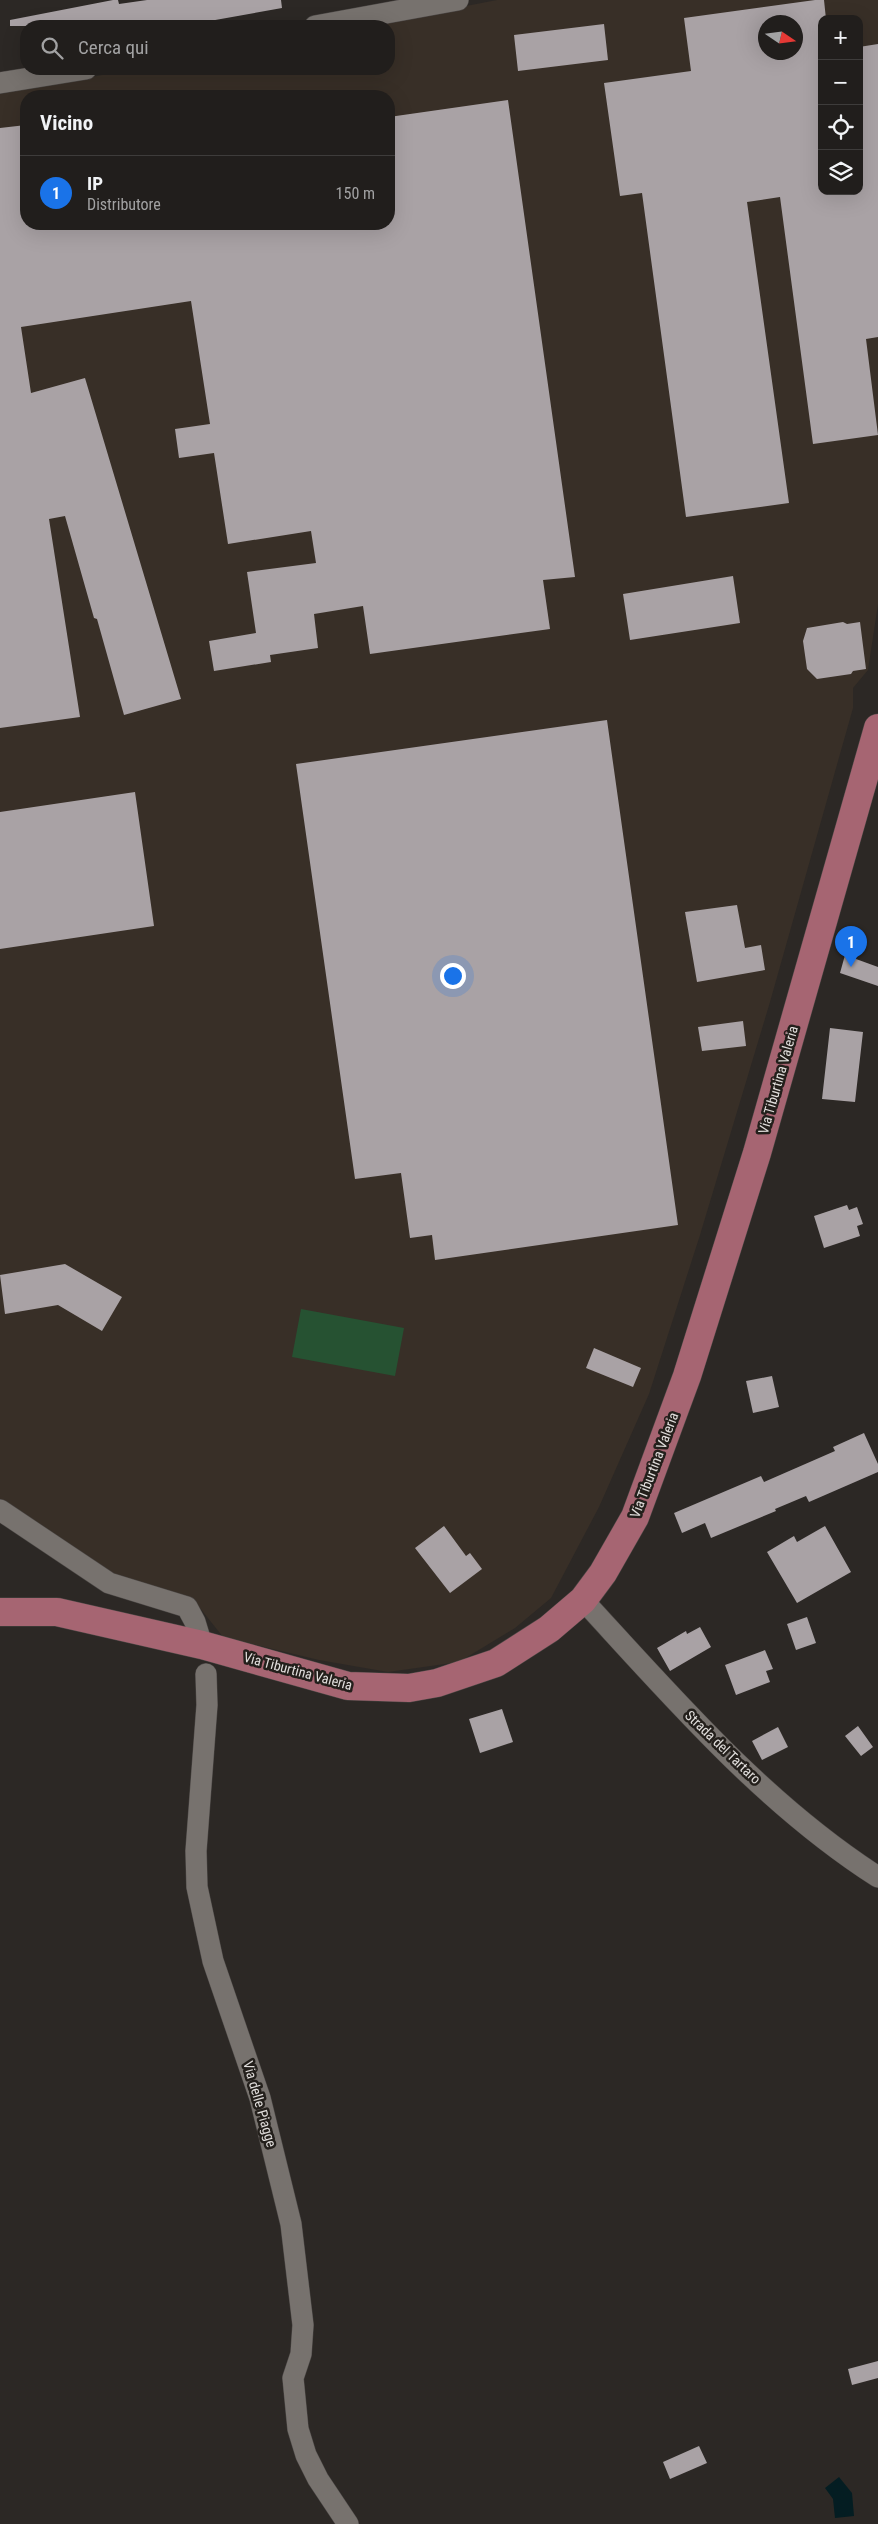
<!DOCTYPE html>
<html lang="it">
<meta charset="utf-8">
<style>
:root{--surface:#211e1c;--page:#2d2b29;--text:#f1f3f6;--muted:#a2a2a3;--line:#3e3c3b;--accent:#1a73e8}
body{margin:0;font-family:"Roboto Condensed",sans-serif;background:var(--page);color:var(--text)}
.controls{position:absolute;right:15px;top:15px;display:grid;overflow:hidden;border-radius:10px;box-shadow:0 5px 20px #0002}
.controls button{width:45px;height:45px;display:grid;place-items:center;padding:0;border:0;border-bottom:1px solid var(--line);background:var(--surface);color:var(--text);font:25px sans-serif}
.compass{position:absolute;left:758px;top:15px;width:45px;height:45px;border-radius:50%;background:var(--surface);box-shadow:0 5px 20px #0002;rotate:103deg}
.you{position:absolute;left:452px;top:975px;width:18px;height:18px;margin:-12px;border:4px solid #fff;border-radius:50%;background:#1a73e8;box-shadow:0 0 0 8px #1a73e833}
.badge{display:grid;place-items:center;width:32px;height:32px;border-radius:50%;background:var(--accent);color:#fff;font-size:16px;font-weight:700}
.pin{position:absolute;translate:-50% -41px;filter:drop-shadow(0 1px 2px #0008)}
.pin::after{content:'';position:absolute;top:26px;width:18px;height:15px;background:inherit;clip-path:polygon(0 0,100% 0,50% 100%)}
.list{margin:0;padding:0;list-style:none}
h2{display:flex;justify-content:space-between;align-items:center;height:65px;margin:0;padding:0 20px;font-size:21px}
h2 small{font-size:16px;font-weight:400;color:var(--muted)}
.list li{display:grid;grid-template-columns:32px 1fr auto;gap:15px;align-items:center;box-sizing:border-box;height:75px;padding:0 20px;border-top:1px solid var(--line)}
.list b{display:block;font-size:19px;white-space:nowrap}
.list p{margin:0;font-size:16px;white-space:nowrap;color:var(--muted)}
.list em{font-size:16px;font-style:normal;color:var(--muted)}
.icon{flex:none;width:28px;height:28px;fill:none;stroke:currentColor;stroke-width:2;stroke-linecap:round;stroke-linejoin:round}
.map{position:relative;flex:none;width:878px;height:2524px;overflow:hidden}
.search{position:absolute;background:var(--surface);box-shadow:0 5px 20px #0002;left:20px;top:20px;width:375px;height:55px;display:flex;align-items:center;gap:12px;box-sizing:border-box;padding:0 18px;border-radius:20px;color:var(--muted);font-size:19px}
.panel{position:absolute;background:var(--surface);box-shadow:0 5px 20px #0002;left:20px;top:90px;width:375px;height:140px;border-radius:20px}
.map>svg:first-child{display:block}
</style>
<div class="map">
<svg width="878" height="2524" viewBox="0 0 878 2524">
<rect width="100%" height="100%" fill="#2c2825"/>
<path fill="#382f27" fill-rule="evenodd" d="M497,0H878V604L868,670L853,688V708L770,1002L700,1235L649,1394L599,1507L551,1598L515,1628L459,1662L388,1672L319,1660L223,1637L196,1603L106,1575L0,1501V94L135,69H389V26H363ZM822,19H859V191H822ZM766,22H796V52H766ZM26,96H389V224H26Z"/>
<path fill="#265232" d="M301,1309L404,1328L395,1376L292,1357Z"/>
<path fill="#041d22" d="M839,2477L852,2493L854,2516L835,2518L833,2499L825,2488Z"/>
<path fill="#a9a2a5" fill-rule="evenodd" d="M113,0H118L119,4L147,0H281L282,8L204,22V26H10V20Z
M815,0H824L826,19H822V191H859V47L878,44V337L866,339L878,435L813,444L780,197L747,202L789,503L686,517L642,193L620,196L604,83L691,71L684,18ZM766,22H796V52H766Z
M604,24L608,60L518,71L514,35Z
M508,100L575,577L543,580L550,629L370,654L363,606L314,614L318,648L270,655L271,662L214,671L209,641L256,633L247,572L316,563L311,531L228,544L214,453L179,458L175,429L210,424L191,301L21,327L31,393L85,378L181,699L124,715L97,619L94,618L65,516L49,519L80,717L0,728V128L26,125V224H389V117Z
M733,576L740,623L630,640L623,594Z
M843,622L847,624L860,622L866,669L853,671L851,674L817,679L807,669L803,641L807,628Z
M607,720L678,1225L435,1260L432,1235L410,1238L401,1173L355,1179L296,764Z
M135,792L154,926L0,949V812Z
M737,905L745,948L761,945L765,970L697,982L685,912Z
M845,955L878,967V986L840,973Z
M743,1021L746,1046L702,1051L698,1027Z
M830,1028L863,1032L855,1102L822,1099Z
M847,1205L849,1210L857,1207L863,1224L857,1226L860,1236L824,1248L814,1216Z
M65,1264L122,1297L102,1331L58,1305L5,1314L0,1275Z
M594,1348L641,1368L633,1387L586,1368Z
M772,1376L779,1407L753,1413L746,1381Z
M864,1433L878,1464V1472L809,1502L806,1496L775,1509L776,1511L711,1538L705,1523L682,1533L674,1513L761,1476L764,1482L835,1451L833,1447Z
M444,1526L466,1556L470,1553L482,1569L450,1593L415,1548Z
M825,1526L851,1572L797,1603L767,1552L794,1536L797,1542Z
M807,1617L816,1643L796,1650L787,1624Z
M700,1627L711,1647L670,1671L657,1648L686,1631L687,1634Z
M765,1650L773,1669L766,1671L770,1682L736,1695L725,1665Z
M502,1709L513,1742L480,1753L469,1719Z
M858,1726L873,1747L861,1756L845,1736Z
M778,1727L788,1747L762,1760L752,1741Z
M878,2361V2378L852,2385L848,2369Z
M699,2446L707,2463L670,2479L663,2462Z"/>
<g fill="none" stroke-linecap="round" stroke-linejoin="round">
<g stroke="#4a4644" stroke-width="22">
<path id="minor" d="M315,26L458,0
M0,83L86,69
M0,1510L109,1583L187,1607L195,1622L202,1645
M583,1600C674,1699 764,1804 878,1877
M206,1674L207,1705L196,1851L197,1887L213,1961L260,2098L291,2224L303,2325L301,2354L293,2378L298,2429L306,2455L318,2479L348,2524"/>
</g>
<g stroke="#4a4644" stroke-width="29">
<path id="primary" d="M0,1612H57L202,1645L348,1686L409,1688L437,1683L496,1663L549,1629L583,1600L603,1573L635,1517L687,1376L757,1153L878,728"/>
</g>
<use href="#minor" stroke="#77726e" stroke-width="21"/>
<use href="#primary" stroke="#a66572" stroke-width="28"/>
</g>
<g text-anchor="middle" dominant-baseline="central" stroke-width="5" stroke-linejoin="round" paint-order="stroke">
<g font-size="14" fill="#e1dedc" stroke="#231f1b">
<text transform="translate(778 1080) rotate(-74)">Via Tiburtina Valeria</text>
<text transform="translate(654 1465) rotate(-69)">Via Tiburtina Valeria</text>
<text transform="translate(298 1671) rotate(15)">Via Tiburtina Valeria</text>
<text transform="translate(723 1747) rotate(44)">Strada del Tartaro</text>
<text transform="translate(260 2104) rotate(74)">Via delle Piagge</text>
</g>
</g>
</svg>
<div class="controls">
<button>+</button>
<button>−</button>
<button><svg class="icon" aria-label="locate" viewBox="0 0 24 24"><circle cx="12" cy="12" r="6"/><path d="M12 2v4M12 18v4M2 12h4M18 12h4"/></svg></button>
<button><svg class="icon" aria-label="layers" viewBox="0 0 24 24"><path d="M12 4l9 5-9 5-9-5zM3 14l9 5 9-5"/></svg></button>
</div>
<svg class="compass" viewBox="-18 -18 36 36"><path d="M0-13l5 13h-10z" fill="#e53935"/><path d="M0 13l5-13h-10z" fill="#a2a2a3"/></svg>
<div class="you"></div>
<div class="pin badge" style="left:851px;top:967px">1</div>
<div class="search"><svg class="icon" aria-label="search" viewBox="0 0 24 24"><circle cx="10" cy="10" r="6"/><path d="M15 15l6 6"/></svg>Cerca qui</div>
<section class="panel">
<h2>Vicino<small></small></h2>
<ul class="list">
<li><span class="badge">1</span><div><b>IP</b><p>Distributore</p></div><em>150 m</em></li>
</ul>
</section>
</div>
